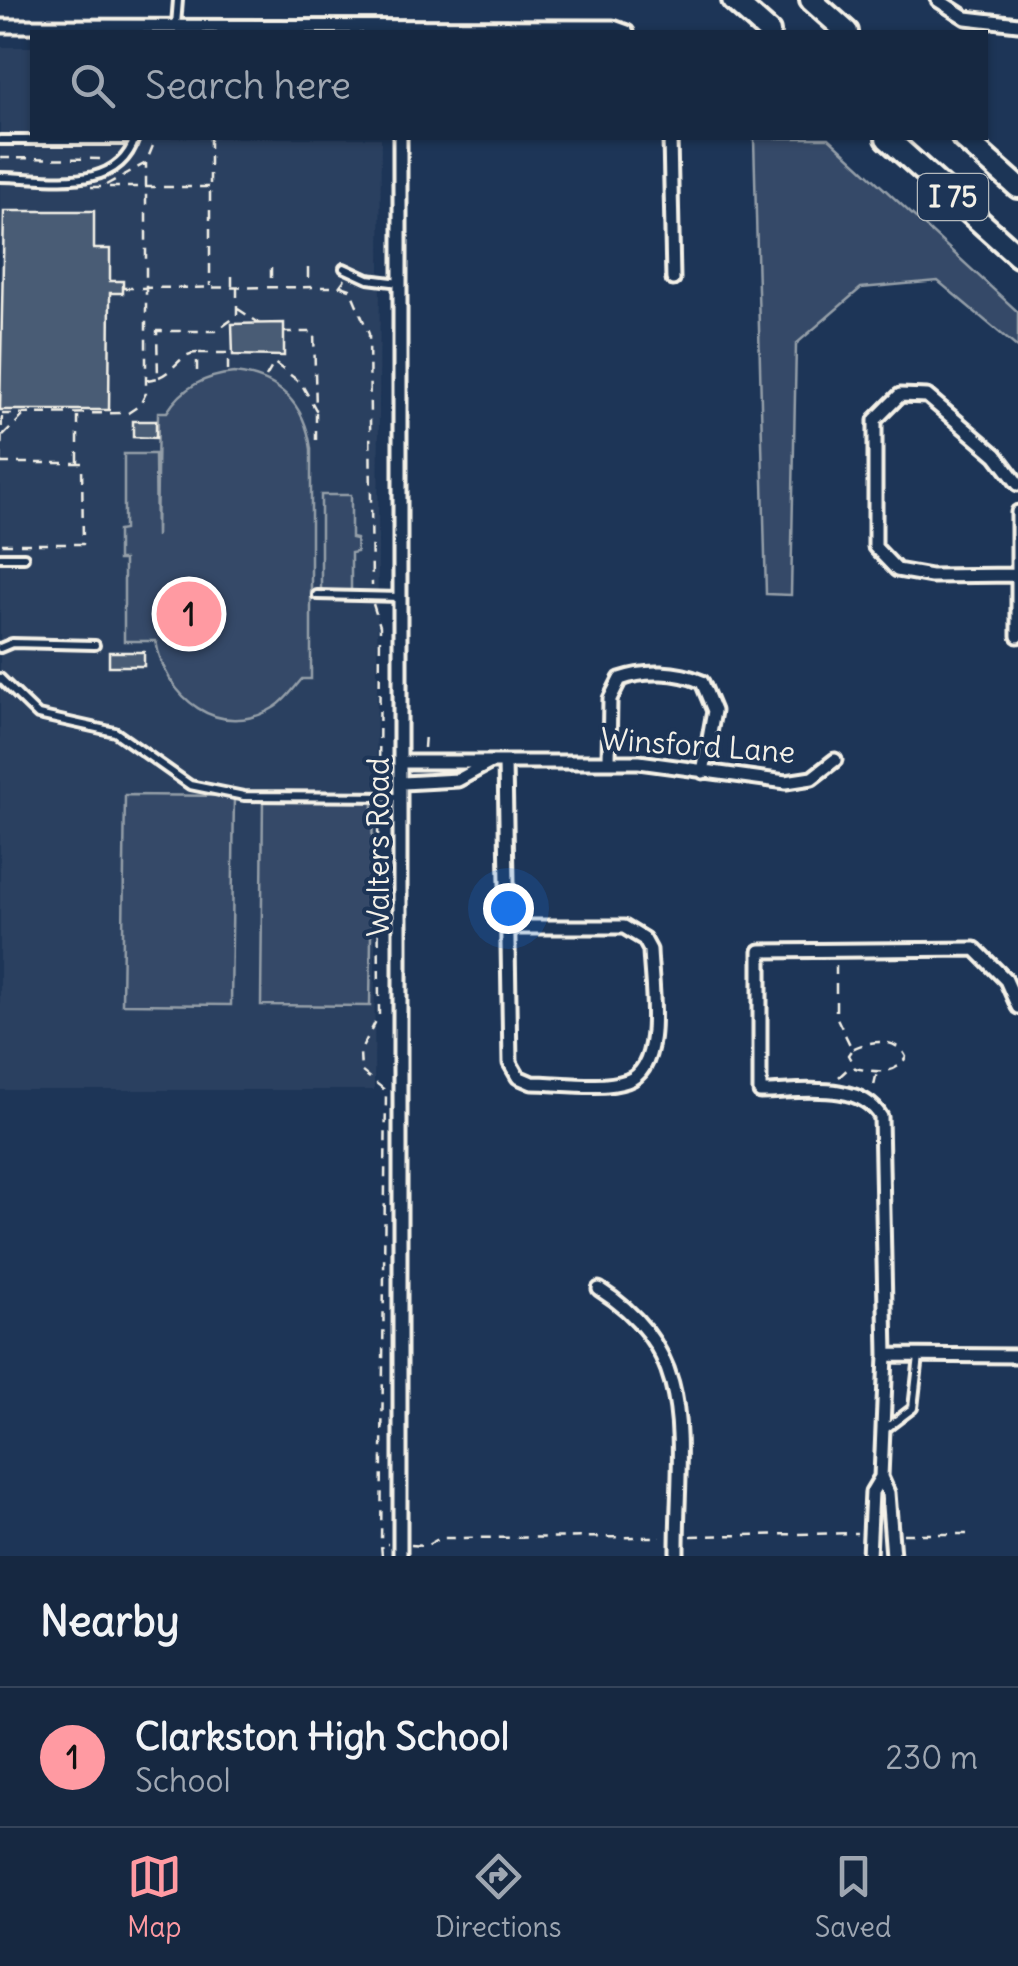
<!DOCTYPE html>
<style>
:root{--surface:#162841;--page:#23344c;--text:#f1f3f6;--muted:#9ea6b1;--line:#35445a;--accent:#ff9aa2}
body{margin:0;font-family:Delius,sans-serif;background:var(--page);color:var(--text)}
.you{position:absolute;left:508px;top:908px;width:35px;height:35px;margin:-25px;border:8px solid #fff;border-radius:50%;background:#1a73e8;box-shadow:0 0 0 15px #1a73e833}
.badge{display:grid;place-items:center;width:65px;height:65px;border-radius:50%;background:var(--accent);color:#111;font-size:32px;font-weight:700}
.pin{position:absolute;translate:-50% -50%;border:5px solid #fff;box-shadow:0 2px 10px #0006}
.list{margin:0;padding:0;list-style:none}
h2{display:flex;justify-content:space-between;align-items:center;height:130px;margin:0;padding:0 40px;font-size:42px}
h2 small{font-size:32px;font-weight:400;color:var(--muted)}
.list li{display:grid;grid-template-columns:65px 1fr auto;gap:30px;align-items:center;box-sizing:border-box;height:140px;padding:0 40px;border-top:2px solid var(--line)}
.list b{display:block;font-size:38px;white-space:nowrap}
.list p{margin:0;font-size:32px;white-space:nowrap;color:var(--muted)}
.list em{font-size:32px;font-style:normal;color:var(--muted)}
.icon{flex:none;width:55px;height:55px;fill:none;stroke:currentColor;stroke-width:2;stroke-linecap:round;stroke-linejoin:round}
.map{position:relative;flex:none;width:1018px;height:1556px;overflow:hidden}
.search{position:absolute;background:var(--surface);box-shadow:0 2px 8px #0004;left:30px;right:30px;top:30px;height:110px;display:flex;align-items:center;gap:25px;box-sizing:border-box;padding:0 35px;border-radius:0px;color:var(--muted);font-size:38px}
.sheet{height:270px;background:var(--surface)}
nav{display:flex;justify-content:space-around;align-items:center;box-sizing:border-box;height:140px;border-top:2px solid var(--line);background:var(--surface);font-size:28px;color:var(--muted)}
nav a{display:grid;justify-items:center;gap:5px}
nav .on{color:var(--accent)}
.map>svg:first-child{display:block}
</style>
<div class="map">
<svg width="1018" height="1556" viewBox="0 0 1018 1556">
<rect width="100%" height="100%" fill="#1d3557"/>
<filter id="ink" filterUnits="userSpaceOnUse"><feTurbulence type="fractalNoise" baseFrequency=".01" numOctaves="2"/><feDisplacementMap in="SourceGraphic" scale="20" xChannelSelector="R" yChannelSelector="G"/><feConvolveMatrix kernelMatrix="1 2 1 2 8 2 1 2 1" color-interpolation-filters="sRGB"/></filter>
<g filter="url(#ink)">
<path fill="#2a4060" d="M0,47H32V138H381L374,1090H0Z"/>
<path fill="#354a67" stroke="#949ea8" stroke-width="2.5" d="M754,138H829L1018,312V348L938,281L861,288L796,344L791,595L766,594Z
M234,373C279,377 305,404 311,449V679H302C293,689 287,699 275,707C219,742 165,697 156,641H124V560H118V531L124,530V454H155L156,537L158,412H167C183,387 204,376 234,373Z
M321,495H351V538L356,539L357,552L351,553V591H321Z
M125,795L234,796L231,1005L122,1004Z
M263,795L373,796L370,1006L261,1005Z"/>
<path fill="#485b74" stroke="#f4f1e8" stroke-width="2.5" d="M4,211H94V249H110V281H123V293H110L109,410H0Z
M284,323V356L233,355L232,324Z
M133,421H156V438L133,437Z
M109,652H144V666H109Z"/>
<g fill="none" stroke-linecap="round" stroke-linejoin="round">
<g stroke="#f4f1e8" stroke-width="14">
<path id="lane" d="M176,25L178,0
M0,140H134
M0,177C48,177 117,194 135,138
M344,268L368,279L400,283
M0,557H24
M317,595L401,597
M0,648L12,643L95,645
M0,678L38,715L115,732L190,785L244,796L402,797
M884,1430L913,1408L919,1356"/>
</g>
<g stroke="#f4f1e8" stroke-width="19">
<path id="street" d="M938,0L966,18L1018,24
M0,26L613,27L627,32
M670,138L673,279
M1018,512V636
M1017,575L931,576L897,570L875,547V420L900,395L927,396L996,455L1018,484
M609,761L610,699L620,679C644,670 678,671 702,682L714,711L703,772
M491,762H639L786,782L812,778L835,760
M505,762L510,1063L518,1077L532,1083C560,1083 601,1090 627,1081C666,1068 651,984 650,950L644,939L624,927H508
M403,783L458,780L491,762H403
M599,1289C703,1355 676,1448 677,1556
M886,1355L1018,1356
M881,1477L886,1355L881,1117C860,1080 799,1092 760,1092V951L975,949L1006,980L1018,1007
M400,1556V138
M869,1556L872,1492L881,1477L888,1493L893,1556"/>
</g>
<g stroke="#f4f1e8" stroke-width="28">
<path id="highway" d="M733,0L769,32
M811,0L847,32
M887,138L1018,256
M963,138L1018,187"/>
</g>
<path stroke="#f4f1e8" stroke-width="2.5" stroke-dasharray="10 8" stroke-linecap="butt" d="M210,138V286
M0,158L108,159
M106,185L146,163L156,138
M91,187H210
M271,268V286
M308,268V286
M232,286V269
M341,286L350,289L369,334L372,586
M123,288L339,287L345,279
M238,309L259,323
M199,353H228V370
M159,377C175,371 180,353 197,353V379
M266,377L274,363L301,383L316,410L314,332H284
M147,380L158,378L157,331H216L237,316V288
M316,412V443
M2,414L128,413L140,405L146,393V163
M78,416V463
M3,436L25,414
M0,463H82L83,544H0
M1,463L2,410
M373,604L380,626L379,789
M424,748L425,734
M378,807L379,1015L360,1052L361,1071L386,1091L381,1544
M836,965V1016L852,1049L848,1055L855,1068C874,1072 896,1076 906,1057C897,1037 870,1040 852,1049
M839,1077L852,1065
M874,1085L877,1072
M903,1534H970
M691,1536L857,1533
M411,1545L426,1546L440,1538L661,1537
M382,1556L381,1544H388"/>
<use href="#lane" stroke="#1d3557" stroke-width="6"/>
<use href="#street" stroke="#1d3557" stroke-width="11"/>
<use href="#highway" stroke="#1d3557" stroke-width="20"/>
</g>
</g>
<g text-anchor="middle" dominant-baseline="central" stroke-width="8" stroke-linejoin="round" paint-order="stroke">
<rect fill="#1d3557" stroke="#b4b9bc" stroke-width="2.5" x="918" y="174" width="70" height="46" rx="8"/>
<g font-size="28" font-weight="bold" fill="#f4f1e8">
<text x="953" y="197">I 75</text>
</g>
<g font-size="30" fill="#f4f1e8" stroke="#1d3557">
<text transform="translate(698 745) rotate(4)">Winsford Lane</text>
<text transform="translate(378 847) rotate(-90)">Walters Road</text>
</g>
</g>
</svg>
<div class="you"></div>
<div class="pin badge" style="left:189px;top:614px">1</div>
<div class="search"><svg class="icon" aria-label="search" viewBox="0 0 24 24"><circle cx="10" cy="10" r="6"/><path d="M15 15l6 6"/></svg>Search here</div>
</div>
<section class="sheet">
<h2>Nearby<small></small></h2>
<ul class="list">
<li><span class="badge">1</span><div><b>Clarkston High School</b><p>School</p></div><em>230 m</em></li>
</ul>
</section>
<nav>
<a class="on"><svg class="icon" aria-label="map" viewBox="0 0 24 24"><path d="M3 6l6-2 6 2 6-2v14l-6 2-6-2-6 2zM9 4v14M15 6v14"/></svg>Map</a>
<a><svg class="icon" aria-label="directions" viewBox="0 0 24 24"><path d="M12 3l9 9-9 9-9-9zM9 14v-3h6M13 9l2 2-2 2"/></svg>Directions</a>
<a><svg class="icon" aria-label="saved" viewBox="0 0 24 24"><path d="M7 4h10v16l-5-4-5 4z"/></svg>Saved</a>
</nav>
